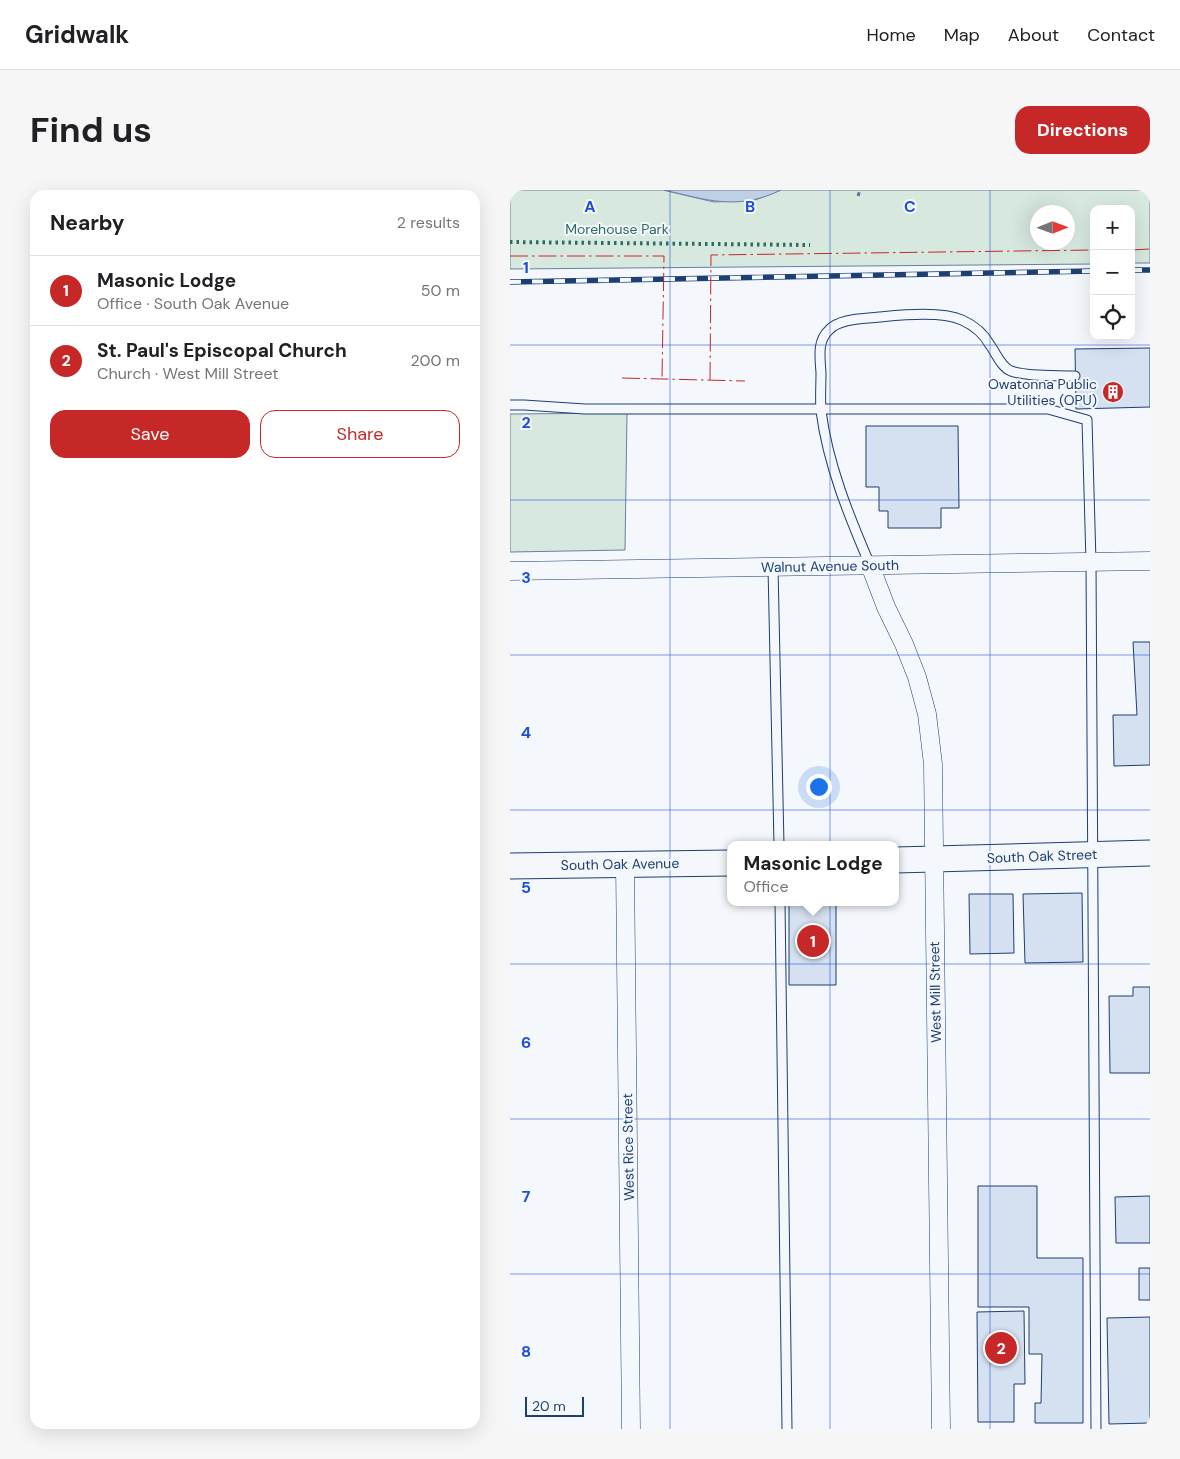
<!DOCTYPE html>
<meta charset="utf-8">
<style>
:root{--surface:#fff;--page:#f6f6f6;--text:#202124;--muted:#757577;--line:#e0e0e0;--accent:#c62828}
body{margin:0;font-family:"DM Sans",sans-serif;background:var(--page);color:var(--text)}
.controls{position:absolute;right:15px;top:15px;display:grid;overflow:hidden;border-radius:10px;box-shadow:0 5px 20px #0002}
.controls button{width:45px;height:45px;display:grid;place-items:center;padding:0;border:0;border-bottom:1px solid var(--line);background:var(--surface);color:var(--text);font:25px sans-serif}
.compass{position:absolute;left:520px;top:15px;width:45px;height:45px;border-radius:50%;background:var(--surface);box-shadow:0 5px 20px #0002;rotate:89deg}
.scale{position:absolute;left:15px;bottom:12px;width:59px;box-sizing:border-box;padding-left:5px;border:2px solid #1d3f73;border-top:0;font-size:14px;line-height:18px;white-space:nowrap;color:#1d3f73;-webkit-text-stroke:4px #f4f7fb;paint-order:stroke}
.you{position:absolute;left:308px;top:596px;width:18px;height:18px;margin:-12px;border:4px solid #fff;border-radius:50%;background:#1a73e8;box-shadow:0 0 0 8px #1a73e833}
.badge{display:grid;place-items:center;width:32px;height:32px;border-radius:50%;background:var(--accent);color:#fff;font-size:16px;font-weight:700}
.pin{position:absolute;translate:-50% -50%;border:2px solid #fff;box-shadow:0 1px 5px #0006}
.popup{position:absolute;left:217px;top:651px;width:172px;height:65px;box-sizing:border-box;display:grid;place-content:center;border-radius:10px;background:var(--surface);filter:drop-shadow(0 1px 4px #0005);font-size:16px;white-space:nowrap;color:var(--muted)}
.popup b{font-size:19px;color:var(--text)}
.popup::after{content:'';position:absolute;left:50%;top:100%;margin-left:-10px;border:10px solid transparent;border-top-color:var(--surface)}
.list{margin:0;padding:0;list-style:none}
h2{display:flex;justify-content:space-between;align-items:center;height:65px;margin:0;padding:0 20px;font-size:21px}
h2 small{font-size:16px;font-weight:400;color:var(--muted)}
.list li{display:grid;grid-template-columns:32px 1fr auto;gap:15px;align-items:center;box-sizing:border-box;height:70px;padding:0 20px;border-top:1px solid var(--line)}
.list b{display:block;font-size:19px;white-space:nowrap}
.list p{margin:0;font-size:16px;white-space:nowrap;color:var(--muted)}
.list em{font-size:16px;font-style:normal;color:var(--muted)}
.actions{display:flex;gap:10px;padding:15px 20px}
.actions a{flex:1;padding:11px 0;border:1px solid var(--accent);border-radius:15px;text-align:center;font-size:18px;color:var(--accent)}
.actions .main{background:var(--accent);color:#fff}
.icon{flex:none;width:28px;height:28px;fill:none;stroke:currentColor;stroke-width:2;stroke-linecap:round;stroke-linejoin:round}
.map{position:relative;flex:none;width:640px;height:1239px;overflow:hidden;border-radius:15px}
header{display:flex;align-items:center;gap:30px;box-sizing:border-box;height:70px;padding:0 25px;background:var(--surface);border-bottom:1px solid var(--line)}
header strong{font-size:24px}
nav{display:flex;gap:28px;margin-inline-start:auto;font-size:18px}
.intro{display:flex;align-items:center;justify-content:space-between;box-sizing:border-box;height:120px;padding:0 30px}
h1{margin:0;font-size:35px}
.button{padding:12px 22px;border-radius:15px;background:var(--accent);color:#fff;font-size:18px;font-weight:700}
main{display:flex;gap:30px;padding:0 30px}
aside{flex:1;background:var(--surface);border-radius:15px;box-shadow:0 5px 20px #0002}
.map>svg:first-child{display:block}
</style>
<header>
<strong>Gridwalk</strong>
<nav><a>Home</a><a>Map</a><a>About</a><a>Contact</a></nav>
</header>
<div class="intro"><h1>Find us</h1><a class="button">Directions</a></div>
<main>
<aside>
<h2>Nearby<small>2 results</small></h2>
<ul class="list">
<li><span class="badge">1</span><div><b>Masonic Lodge</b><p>Office · South Oak Avenue</p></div><em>50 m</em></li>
<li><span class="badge">2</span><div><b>St. Paul's Episcopal Church</b><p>Church · West Mill Street</p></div><em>200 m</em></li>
</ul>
<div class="actions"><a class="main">Save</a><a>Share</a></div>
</aside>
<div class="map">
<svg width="640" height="1239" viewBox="0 0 640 1239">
<rect width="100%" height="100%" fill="#f4f7fb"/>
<path fill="#d7e8df" stroke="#687fa3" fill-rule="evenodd" d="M0,0H153L204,12L245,10L271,0H640V73H621V19H584V74L0,79ZM528,22H558V52H528Z
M117,223L115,360L0,362V224Z"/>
<path fill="#bed0e5" stroke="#687fa3" d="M154,0H271C228,21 197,10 154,0Z"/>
<path fill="#d5e0f0" stroke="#1d3f73" d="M640,158V217L566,219L565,159Z
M356,236H448L449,318H431V338H378V321H369V297H356Z
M623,452H640V575L604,576L603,525H627Z
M572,703L573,772L515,773L513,704Z
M459,704H503L504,763L460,764Z
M279,712H326V795H279Z
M623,797H640V883H600L599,806H623Z
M468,996H527V1068H573V1233H525V1213H531L532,1164H519V1117H468Z
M640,1006V1053H606L605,1007Z
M629,1078H640V1110H629Z
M514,1121L515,1194H504V1232H468L467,1122Z
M640,1127V1233L599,1234L597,1128Z"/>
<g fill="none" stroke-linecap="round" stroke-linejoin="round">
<g stroke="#1d3f73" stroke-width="11">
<path id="service" d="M0,215H14L75,219H538L577,230L581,372L586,1239
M360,375C339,326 318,275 311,221C310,208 311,195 311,183C310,167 307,151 319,140C330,128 354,129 369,127C392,125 431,121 452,130C463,135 474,144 480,155C486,163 491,177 501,181C518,187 547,185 565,186
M263,377L269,655
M270,712L277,1239"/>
</g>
<g stroke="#1d3f73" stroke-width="19">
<path id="minor" d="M360,375L376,417L394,454L407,487L417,524L423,574L431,1239
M0,381L640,371
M115,674L121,1239"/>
</g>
<g stroke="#1d3f73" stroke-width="27">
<path id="secondary" d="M386,670L640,663
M0,676L220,673"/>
</g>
<path stroke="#5e769c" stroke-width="3" stroke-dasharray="4 2.5" stroke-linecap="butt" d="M348,6L350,0"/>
<use href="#service" stroke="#f4f7fb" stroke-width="9"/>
<use href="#minor" stroke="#f4f7fb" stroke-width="18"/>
<use href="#secondary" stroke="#f4f7fb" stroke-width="25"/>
<g stroke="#1d3f73" stroke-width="5.5">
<path id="rail" d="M621,80H640
M0,92L584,81"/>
</g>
<use href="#rail" stroke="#f4f7fb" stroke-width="4" stroke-dasharray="11" stroke-linecap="butt"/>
<path stroke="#2c6c60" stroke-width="4" stroke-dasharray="2.5 4" stroke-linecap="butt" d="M0,52L300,55"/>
<path stroke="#c62828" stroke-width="1" stroke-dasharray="18 4 2.5 4" stroke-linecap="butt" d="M621,60L640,59
M0,66H154L152,189
M112,188L235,191
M200,190L201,65L584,60"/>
</g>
<path fill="none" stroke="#1d4ed8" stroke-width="1" stroke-opacity="0.55" d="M160,0V1239M320,0V1239M480,0V1239M0,155H640M0,310H640M0,465H640M0,620H640M0,774H640M0,929H640M0,1084H640"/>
<defs>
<g id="building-disc" transform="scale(1.125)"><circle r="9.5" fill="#c62828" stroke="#f4f7fb"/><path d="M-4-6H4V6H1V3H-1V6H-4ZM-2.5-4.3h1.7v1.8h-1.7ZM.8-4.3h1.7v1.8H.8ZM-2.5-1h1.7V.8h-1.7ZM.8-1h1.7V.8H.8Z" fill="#fff"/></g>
</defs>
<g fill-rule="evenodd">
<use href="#building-disc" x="603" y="202"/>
</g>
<g text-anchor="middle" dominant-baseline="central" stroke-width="4" stroke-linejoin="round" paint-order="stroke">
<g font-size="14" fill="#2c6c60" stroke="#f4f7fb">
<text x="107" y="39">Morehouse Park</text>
</g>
<g font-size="14" fill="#1d3f73" stroke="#f4f7fb" text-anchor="end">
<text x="587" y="194">Owatonna Public<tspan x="587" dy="16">Utilities (OPU)</tspan></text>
</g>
<g font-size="14" fill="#1d3f73" stroke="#f4f7fb">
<text transform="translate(320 376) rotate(-1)">Walnut Avenue South</text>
<text transform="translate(532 666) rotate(-2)">South Oak Street</text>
<text transform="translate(110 674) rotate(-1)">South Oak Avenue</text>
<text transform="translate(425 802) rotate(-91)">West Mill Street</text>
<text transform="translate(118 957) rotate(-91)">West Rice Street</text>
</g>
</g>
<g font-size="16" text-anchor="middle" font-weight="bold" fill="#1d4ed8" stroke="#f4f7fb" stroke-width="4" stroke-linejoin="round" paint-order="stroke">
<text x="80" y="22">A</text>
<text x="240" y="22">B</text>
<text x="400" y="22">C</text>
<text x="16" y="83">1</text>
<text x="16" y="238">2</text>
<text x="16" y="393">3</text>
<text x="16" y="548">4</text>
<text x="16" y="703">5</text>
<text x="16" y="858">6</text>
<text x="16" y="1012">7</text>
<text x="16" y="1167">8</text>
</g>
</svg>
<div class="controls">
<button>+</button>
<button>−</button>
<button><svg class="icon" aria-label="locate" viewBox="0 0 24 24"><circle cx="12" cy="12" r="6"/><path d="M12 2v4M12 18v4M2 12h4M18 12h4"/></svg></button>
</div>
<svg class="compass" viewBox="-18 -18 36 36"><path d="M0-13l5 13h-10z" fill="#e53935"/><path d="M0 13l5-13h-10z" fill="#757577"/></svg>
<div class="scale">20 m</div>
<div class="you"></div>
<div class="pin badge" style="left:303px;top:751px">1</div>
<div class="popup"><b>Masonic Lodge</b>Office</div>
<div class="pin badge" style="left:491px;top:1158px">2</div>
</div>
</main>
